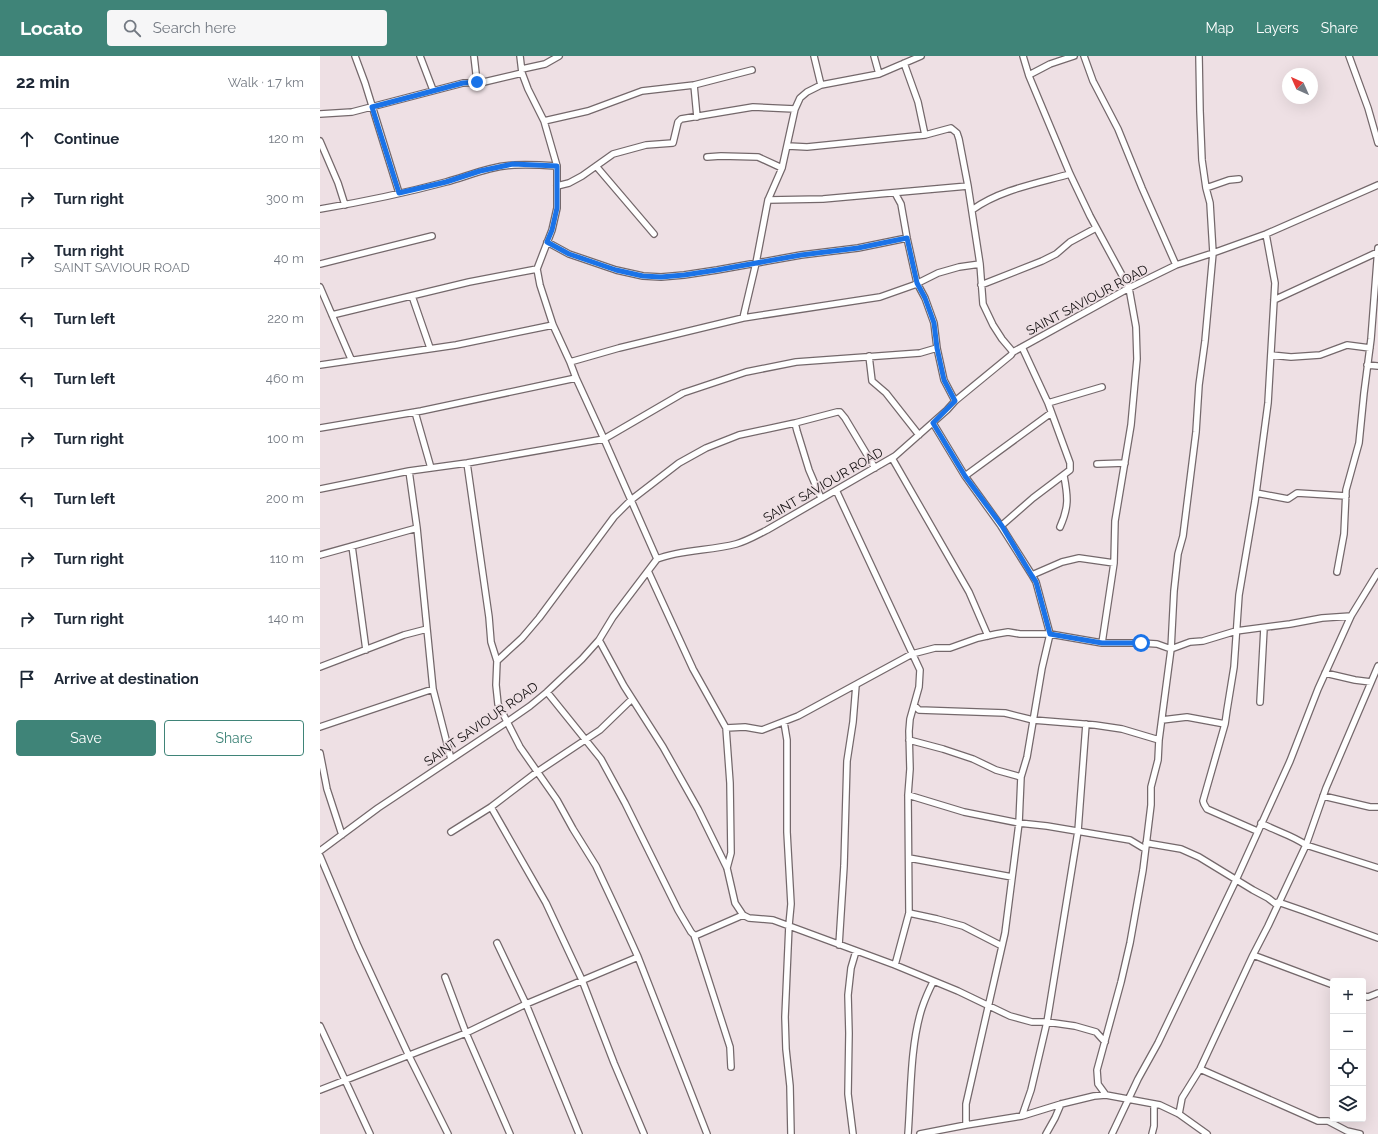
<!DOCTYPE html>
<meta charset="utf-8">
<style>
:root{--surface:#fff;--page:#f6f6f7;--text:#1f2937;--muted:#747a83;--line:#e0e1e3;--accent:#3f8478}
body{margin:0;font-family:Raleway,sans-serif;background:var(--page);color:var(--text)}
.controls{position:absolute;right:12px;bottom:12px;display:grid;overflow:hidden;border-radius:4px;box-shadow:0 4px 16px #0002}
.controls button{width:36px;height:36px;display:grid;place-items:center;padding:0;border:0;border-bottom:1px solid var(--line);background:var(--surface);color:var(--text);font:20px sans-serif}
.compass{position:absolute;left:962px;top:12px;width:36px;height:36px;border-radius:50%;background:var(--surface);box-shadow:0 4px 16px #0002;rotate:315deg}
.stop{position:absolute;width:12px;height:12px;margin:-9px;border:3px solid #1a73e8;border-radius:50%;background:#fff}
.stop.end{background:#1a73e8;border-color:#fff;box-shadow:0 1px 4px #0008}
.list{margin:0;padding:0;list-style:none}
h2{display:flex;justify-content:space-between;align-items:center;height:52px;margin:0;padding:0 16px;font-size:17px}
h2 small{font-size:13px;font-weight:400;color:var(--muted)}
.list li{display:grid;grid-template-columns:26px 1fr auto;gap:12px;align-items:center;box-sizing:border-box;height:60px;padding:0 16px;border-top:1px solid var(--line)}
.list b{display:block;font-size:15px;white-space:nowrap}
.list p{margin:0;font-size:13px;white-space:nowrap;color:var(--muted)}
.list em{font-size:13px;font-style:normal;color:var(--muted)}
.actions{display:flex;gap:8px;padding:12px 16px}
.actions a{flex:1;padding:9px 0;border:1px solid var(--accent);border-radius:4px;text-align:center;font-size:14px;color:var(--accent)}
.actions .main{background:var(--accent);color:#fff}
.icon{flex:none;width:22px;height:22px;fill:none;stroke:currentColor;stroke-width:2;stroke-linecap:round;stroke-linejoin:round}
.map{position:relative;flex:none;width:1058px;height:1078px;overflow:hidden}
header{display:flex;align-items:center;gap:24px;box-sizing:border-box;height:56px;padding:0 20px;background:var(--accent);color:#fff}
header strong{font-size:19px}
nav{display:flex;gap:22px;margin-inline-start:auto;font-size:14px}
.search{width:280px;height:36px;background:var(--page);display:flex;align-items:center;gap:10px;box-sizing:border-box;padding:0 14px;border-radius:4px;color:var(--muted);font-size:15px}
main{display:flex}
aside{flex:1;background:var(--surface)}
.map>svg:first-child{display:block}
</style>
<header>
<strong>Locato</strong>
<div class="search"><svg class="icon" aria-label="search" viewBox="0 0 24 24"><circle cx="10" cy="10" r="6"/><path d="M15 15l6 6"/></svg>Search here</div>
<nav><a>Map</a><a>Layers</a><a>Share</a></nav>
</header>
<main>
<aside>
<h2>22 min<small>Walk · 1.7 km</small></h2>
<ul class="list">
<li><svg class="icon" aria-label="ahead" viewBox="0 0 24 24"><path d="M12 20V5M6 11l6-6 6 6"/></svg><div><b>Continue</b></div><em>120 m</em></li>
<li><svg class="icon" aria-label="right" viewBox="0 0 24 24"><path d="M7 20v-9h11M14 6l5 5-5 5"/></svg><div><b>Turn right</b></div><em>300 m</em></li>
<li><svg class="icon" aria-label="right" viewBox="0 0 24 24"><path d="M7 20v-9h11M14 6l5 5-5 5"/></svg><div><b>Turn right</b><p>SAINT SAVIOUR ROAD</p></div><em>40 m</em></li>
<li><svg class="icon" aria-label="left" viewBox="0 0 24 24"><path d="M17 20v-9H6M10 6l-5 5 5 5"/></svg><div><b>Turn left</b></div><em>220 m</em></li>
<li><svg class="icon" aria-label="left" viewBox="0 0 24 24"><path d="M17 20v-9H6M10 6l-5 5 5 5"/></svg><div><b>Turn left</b></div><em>460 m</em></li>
<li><svg class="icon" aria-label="right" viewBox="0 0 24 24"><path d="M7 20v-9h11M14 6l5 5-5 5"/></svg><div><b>Turn right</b></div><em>100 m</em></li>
<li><svg class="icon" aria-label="left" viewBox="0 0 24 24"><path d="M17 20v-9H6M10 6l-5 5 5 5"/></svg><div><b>Turn left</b></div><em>200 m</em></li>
<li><svg class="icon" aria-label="right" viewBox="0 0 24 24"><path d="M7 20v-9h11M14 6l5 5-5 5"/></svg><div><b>Turn right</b></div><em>110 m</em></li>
<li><svg class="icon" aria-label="right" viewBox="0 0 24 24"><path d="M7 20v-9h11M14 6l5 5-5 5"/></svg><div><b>Turn right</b></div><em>140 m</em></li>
<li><svg class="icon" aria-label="arrive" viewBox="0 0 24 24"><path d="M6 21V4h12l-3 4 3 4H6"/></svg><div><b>Arrive at destination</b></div></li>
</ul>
<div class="actions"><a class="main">Save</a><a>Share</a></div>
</aside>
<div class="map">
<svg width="1058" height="1078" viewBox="0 0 1058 1078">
<rect width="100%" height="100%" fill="#eee0e4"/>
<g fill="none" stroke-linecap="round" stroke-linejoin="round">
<g stroke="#74686b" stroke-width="8">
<path id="minor" d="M35,0L45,27L79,137
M100,0L113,34
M154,0L157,26
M200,0L202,17L208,33L224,65L237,110V152L232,174L217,213L220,229L233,269L250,306L256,322L284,383L337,503
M494,0L501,29
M554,0L559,18
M703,0L709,20L750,118L770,160L809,232L816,271L817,303L811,369L795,465L794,507L782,587
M764,0L773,25L798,73L822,132L856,209
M1029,0L1048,52L1058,87
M584,7L598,46L605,79
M202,13L225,8L239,0
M709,19L730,8L754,0
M374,29L432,14
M0,58L32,56L143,27L164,26L202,17
M224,65L268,55L322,35L374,29L377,61
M0,85L18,127L25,149
M468,90L487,91L605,79L631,72L637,77L639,83L648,130
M387,101L401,100L438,101L462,112
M276,110L334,178
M237,130L249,127L262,120L293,98L326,89L353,87L358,66L361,63L433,51L475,53
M886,132L909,124L919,123
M575,137L581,148L587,182L597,227L605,242L614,267L617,292
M448,144L503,143L648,130L660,208L663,248L673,269L682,283L693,296
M0,153C42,146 85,137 126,126C148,120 171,110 194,109C208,108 223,109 237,110
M652,154C679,134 718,127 750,118
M227,186L249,198L296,214L323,220L341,221L364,219L397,214L481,199L538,192L587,182
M0,208L112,180
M661,229L722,205L736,198L750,186L776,172
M0,231L31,303
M92,240L110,292
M954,244L1058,196
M12,259L149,226L217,213
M423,262L436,207L448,144L462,112L475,53L480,42L487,36L501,29L559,18L601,0
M951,299L971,301L1000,299L1027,289L1050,292
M549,300L552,325L566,337L599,379
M250,306L299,292L423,262L560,241L594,229L618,217L639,211L660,208
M0,309L136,289L233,269
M1047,309L1058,310
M728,347L782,331
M95,356L111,412
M475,367L477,375L489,414L501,442
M613,367L645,420L681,470L712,519L716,526L730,578L722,612L707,701L701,721L699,767L685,877L646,1048V1069
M0,372L101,355L256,322
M572,402L649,536L668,580
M147,407L169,561L171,586L177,605
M777,408L805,407
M89,415L97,472L113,633L131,703
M645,420L731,357
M0,433L89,415L147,407L284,383L363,337L426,316L476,306L600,297L617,292L624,324L635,345
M516,434L600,614L599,631L590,663L589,675L590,713L588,739L589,857L575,909
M936,437L968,443L977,437L1026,440
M681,470L713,442L750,414V407L728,347L702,291
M740,471C749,451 748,441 744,420
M32,490L46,594
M0,499L97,472
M328,515L373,613L406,672L410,727L411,797L407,812
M1017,516L1024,478L1026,434L1039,387L1044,337L1051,283L1058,192
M712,519L742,506L759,502L794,507
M279,584L304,630L343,691L378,753L407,812L415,847L423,859L429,862L453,864L575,909L638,935L690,960L712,966H727L755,970L776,976L785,986
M0,611L84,579L107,573
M1005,617L1035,624L1051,626
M227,636L281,703L305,747L358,854L371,876L374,879L410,991L411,1011
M940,646L944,572
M594,649L599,654L685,657L713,664L775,669L802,673L839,684
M842,664L867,661L905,668
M464,666L467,684V776L471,848L469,869L465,961L466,993L470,1030L471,1078
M0,671L113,633
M406,672L425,671L442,674L478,660L592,598L615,592H630L658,582L676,578L688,576L700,578H730L782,587H821L837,588L851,593L870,586L883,585L916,575L970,568L1002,562L1031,560
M589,684L623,693L653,703L676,714L701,721
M0,697L7,733L22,779
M588,739L644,756L699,767L727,770L810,784L825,793
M1003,740L1050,751H1058
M171,751L226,847L262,924L294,1007L324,1078
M941,767C955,775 972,779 986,789L1058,812
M937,775L887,753L884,748L883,745L905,668L907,654L914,611L919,539L935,445L948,347L955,227L946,178
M131,776L171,751L217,716L280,674L312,643
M826,787L861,793L879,801L933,834L948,842L957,849
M0,795L58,752L187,666L210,650L227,636L262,603L279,584L293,561L337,503C362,493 390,495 416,488C427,485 437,479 447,474L575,400L627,354L635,345L691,299L693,296L809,232L856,209L893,197L946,178L1058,129
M0,800L38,890L89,1000L128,1078
M589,802L692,821
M958,846L984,855L1058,882
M589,857L617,863L643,870L682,890
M374,879H377L423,859
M177,887L206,948L259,1078
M519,889L524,810L527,705L533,666L536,629
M933,899L1013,929
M318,901L299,859L276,810L253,773L237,744L200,691L178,648L176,629L177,605L202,582L219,562L294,461L311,444L359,407L386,392L419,379L475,367L517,356H520L525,362L555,412
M125,921L146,977L190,1078
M1043,940L1048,941L1058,937
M0,970L50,1078
M880,1013L998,1065H1008L1027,1075L1040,1078
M0,1034L146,977L206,948L318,901L387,1078
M786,1039L778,1028L777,1014L801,926L810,887L823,814L831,749V731L838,704L839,684L851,593L854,535L858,498L863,480L876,376L879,329L885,285L893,197L890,147L886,132L882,104L880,55L879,0
M859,1058L862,1042L880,1013L933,899L948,870L986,789L1006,732L1058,610
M702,1060L711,1034L727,966L758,775L766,668
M533,1078L528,1038L529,977L528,939L531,912L536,895
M588,1078C591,1039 590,989 602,952C605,943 609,934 613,926
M600,1078L646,1069L702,1060L741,1048L774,1040L786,1039L840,1049L859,1058L887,1078
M726,1078L735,1062L741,1048
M792,1078L818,1023L838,987L916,824L970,705L998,633L1031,560L1058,516
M832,1078L834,1070V1048"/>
</g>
<use href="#minor" stroke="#fff" stroke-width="5.5"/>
</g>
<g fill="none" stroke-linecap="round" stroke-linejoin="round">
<path stroke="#1a73e8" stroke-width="5" d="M157,26L143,27L52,51L79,137L126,126L160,115L193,108L237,110V152L232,174L227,186L249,198L296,214L323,220L341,221L364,219L397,214L481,199L538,192L587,182L597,227L605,242L614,267L617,292L624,324L635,345L613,367L645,420L682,470L712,520L716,526L730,578L782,587H821"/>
</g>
<g text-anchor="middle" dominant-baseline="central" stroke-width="3.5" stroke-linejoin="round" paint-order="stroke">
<g font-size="13" fill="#151112" stroke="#eee0e4">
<text transform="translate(767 244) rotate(-28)">SAINT SAVIOUR ROAD</text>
<text transform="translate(503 429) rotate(-30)">SAINT SAVIOUR ROAD</text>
<text transform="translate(161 668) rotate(-35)">SAINT SAVIOUR ROAD</text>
</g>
</g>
</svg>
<div class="controls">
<button>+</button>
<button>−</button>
<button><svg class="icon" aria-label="locate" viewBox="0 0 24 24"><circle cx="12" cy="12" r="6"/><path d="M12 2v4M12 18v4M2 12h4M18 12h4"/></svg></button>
<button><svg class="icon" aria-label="layers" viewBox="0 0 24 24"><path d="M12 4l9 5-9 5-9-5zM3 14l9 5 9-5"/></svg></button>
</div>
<svg class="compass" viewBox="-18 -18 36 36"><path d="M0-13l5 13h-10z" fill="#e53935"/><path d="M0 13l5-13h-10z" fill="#747a83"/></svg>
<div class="stop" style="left:821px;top:587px"></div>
<div class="stop end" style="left:157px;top:26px"></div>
</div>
</main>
